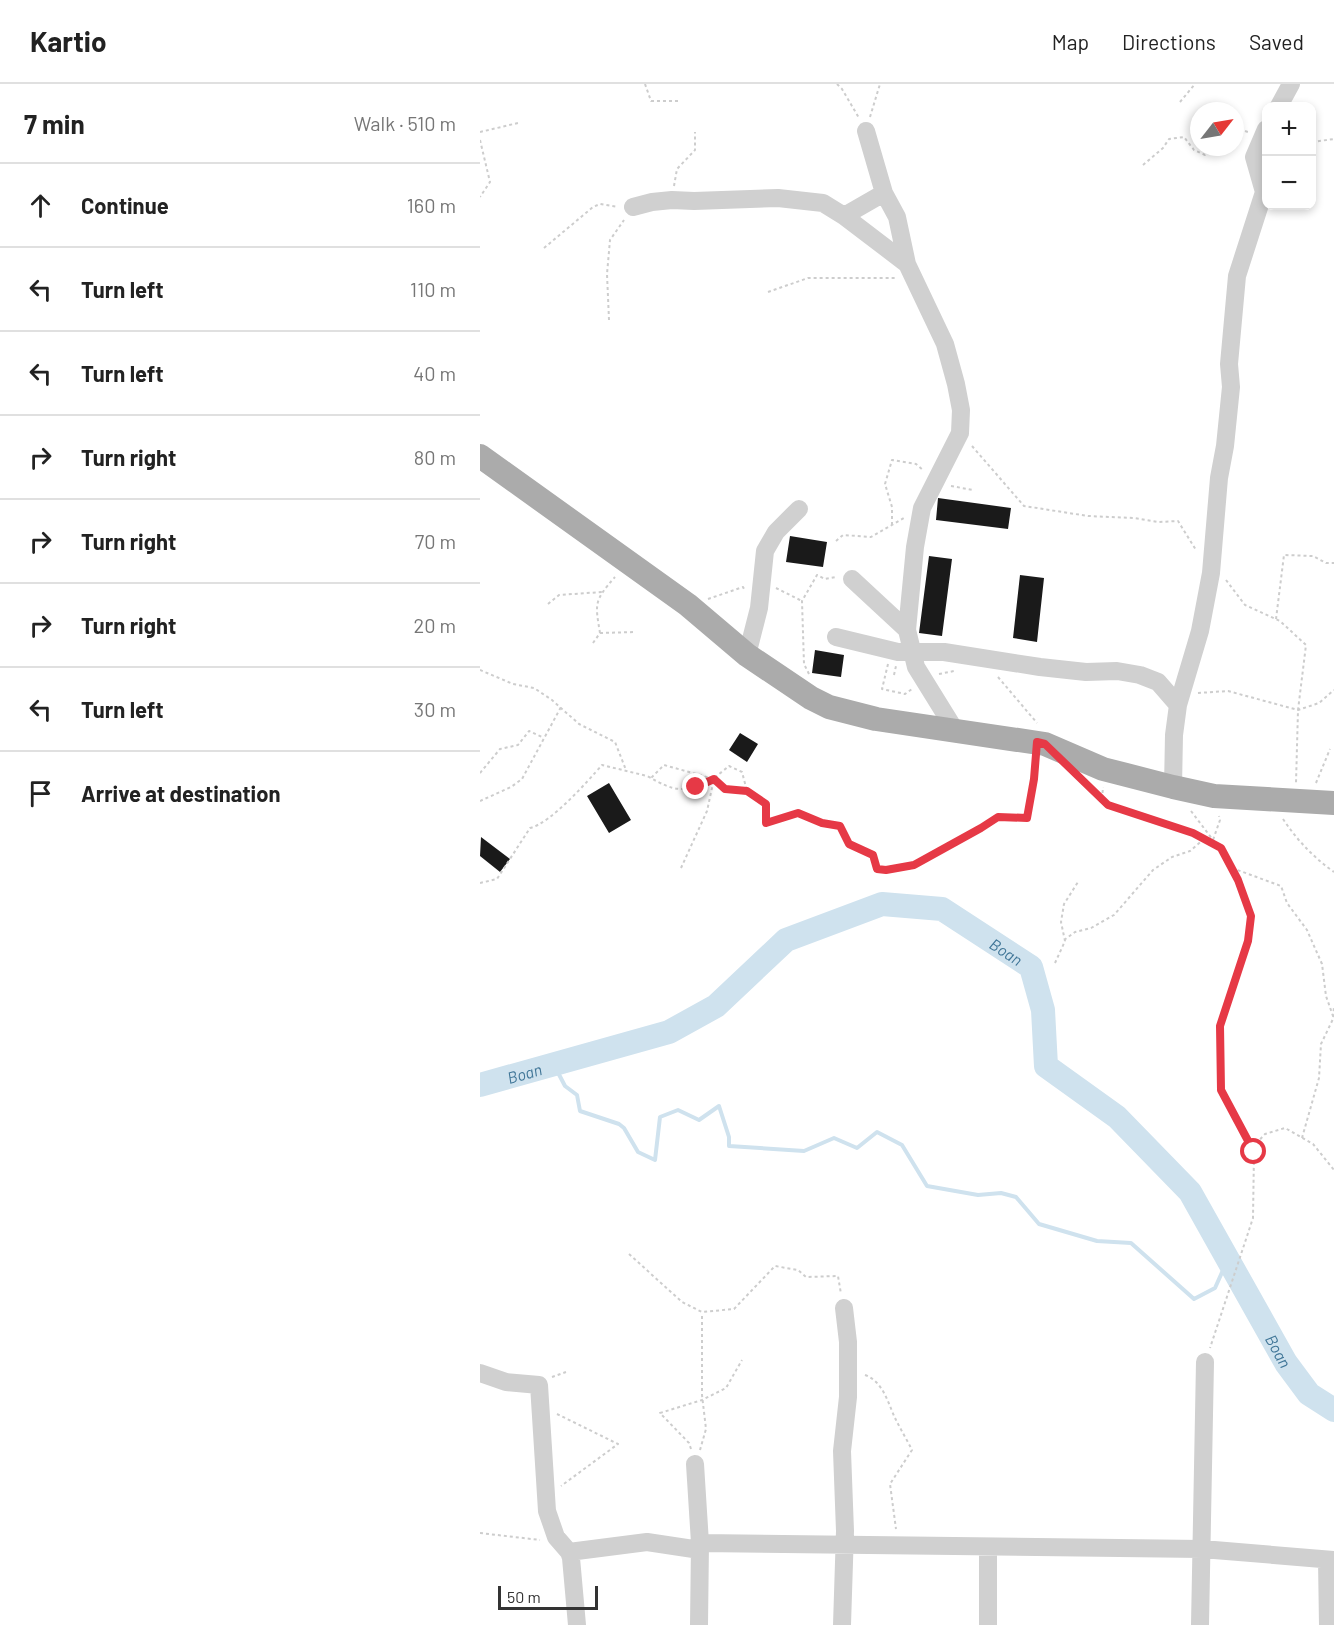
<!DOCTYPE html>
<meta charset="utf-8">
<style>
:root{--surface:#fff;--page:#f6f6f6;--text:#222;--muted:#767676;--line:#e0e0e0}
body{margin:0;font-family:Barlow,sans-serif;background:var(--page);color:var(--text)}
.controls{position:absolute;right:18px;top:18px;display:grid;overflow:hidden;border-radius:12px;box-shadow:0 3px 9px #0003}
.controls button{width:54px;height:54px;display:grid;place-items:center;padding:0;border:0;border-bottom:2px solid var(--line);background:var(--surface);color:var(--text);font:30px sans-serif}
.compass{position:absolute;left:710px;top:18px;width:54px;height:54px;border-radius:50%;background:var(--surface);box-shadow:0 3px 9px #0003;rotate:59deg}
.scale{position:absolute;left:18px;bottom:15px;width:100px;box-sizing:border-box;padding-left:6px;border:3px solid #333;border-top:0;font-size:16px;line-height:21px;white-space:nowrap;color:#333;-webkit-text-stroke:4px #fff;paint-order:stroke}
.stop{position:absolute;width:18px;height:18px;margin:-14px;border:4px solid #e63946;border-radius:50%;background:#fff}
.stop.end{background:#e63946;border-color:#fff;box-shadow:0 2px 6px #0008}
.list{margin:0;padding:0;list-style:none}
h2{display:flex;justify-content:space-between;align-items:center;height:78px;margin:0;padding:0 24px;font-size:26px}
h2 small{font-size:20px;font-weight:400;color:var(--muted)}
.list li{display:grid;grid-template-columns:39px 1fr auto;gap:18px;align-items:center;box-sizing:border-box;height:84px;padding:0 24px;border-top:2px solid var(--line)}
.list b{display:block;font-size:22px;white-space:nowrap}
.list em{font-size:20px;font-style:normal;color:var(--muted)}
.icon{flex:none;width:33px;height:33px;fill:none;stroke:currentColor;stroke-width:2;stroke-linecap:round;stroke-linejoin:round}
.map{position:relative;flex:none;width:854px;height:1541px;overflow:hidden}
header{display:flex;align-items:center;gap:36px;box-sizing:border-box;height:84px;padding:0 30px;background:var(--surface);border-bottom:2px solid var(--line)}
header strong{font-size:28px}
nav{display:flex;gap:33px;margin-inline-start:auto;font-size:21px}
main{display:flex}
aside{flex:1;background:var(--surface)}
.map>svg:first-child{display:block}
</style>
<header>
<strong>Kartio</strong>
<nav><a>Map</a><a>Directions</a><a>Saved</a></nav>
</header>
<main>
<aside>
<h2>7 min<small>Walk · 510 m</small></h2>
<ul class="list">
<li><svg class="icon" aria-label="ahead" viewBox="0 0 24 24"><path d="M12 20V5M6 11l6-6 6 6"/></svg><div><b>Continue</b></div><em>160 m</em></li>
<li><svg class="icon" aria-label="left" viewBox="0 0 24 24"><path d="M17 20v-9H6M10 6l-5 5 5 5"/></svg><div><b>Turn left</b></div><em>110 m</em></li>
<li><svg class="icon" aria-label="left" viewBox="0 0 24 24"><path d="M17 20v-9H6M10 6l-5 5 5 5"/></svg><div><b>Turn left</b></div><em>40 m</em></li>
<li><svg class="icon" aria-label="right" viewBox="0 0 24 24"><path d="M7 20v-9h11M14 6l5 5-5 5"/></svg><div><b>Turn right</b></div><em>80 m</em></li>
<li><svg class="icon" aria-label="right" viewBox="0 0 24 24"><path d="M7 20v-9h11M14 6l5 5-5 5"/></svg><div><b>Turn right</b></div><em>70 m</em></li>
<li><svg class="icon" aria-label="right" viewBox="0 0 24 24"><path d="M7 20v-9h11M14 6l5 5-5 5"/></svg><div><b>Turn right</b></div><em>20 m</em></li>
<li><svg class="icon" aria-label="left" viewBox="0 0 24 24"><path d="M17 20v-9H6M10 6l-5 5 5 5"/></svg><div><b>Turn left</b></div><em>30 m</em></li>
<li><svg class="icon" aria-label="arrive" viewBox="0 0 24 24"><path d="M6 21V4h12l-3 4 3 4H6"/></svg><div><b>Arrive at destination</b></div></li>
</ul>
</aside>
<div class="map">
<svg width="854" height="1541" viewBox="0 0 854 1541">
<rect width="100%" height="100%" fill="#fff"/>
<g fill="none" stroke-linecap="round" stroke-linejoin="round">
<path stroke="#cfe2ee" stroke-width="4" d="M74,981L85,1002L97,1011L100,1027L139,1040L144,1044L158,1068L175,1076L180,1033L198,1026L219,1036L239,1022L249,1053V1062L324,1067L354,1054L377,1064L397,1048L422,1061L447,1102L498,1111L521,1109L536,1113L559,1140L617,1157L651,1159L714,1215L735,1204L748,1175"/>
<path stroke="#cfe2ee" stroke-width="24" id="s1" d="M0,1001L189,948L236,922L306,856L402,820L462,825L551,883L563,926L566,982L637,1033L710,1108L806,1279L829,1310L854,1326"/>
</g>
<path fill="#1a1a1a" d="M458,414L531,424L528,445L456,436Z
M310,452L347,458L343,483L306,478Z
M449,472L472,475L462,552L439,549Z
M540,491L564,494L557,558L533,554Z
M335,566L364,571L361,593L332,589Z
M260,649L278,660L267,678L249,666Z
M129,699L151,736L129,749L107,712Z
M1,753L30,775L20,788L0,772Z"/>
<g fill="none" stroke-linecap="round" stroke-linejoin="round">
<path stroke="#cdcdcd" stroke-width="2" stroke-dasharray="3 3" stroke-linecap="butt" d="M165,0L171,17H199
M357,0L362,5L379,34
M700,18L715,0
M390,33L400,0
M0,48L38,39
M755,49L759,45L768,48
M0,56L10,98L0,113
M832,58L854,55
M663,81L683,64L689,55L704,53L714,66L725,71L735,63
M194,102L197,85L215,66V48
M64,164L113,123L120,120L138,123
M288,208L328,194H416
M129,236L127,190L130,156L144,136
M492,362L544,422L608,432L654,434L678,438L698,437L716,466
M471,402L493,406
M412,441V423L405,400L412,376L436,380L444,387
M356,457L363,451L391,453L424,434
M746,496L765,521L800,537L826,561L818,626L816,699
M296,504L322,517
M228,515L263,503L264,505
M68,520L79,511L122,508
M796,535L804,471L833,472L846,479H854
M120,549L155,548
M113,559L120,549C115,519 114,517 135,493
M408,580L402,605L425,610L432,605
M0,586L33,600L54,604L72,616L99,640L135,658L146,686
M329,590L324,580L322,517L337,491L345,495L356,493
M459,590L474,587
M414,591L416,582
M518,593L557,639
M718,609L748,607L818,626L839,619L854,606
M0,689L20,665L38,661L49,647L64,654
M606,699L628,721L713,749L741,764L758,796L771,832L768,857L739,942L741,1006L774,1068L773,1134L730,1264
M836,699L850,665
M267,707L286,720V739L318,729L342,739L360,742L369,760L393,771L397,785L406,786L434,781L501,744L518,733L547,734L556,676
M622,715L623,703
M0,717L31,703L42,695L81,623
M711,727L733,756
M803,735C817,756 833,773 854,788
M201,784L227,727L234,695
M752,784L801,802L807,819L827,846L842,880L846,912L853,932
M0,799L17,795L50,744C71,739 107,698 122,681L167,692C196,708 201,709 232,696C238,691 244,686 249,682L262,688L267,707L245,705L234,695L184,681L171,694
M584,856L595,848L611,844L634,831L673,786L692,773L710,767L724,755L733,756L740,736L739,732
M575,879L585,857L581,838L584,820L598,798
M822,1054L839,994L841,960L853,935L854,923
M772,1064L785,1050L805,1044L833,1060L854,1086
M149,1170L202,1218L222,1228L254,1225L295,1182L318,1186L326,1193L358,1192L361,1210
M385,1291C404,1298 408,1320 416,1336C421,1346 427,1356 432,1366L410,1400L416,1445
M72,1293L86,1288
M77,1330L138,1360L81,1402
M211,1365L209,1359L180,1329L222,1316L246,1304L262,1276
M220,1366L226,1345L222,1311V1229
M0,1449L60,1456"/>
<path stroke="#d0d0d0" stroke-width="18" d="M799,22L811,0
M386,47L404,109L417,133L427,180L465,260L476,300L481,326L480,349L442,424L435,463L427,546
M153,123L172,118L192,116L214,117L298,114L343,119L364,132L427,180
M364,132L404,109
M372,495L427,546L436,583L475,646
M356,553L418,568H464L560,583L606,588L637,587L660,591L678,598L698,621
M267,571L279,524L285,467L296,448L319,425
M693,703L694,651L698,621L720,547L731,489L739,394L745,362L751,303L749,280L757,192L784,108L774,73L786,45
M0,1289L26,1298L59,1301L67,1427L76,1453L89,1468L91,1474L97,1541
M215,1380L220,1459L219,1541
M220,1459L722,1465L854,1476
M89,1468L167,1458L220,1466
M847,1476L848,1541
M362,1541L365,1447L362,1367L368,1313V1258L364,1224
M508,1541V1463
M720,1541L725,1278"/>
<path stroke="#ababab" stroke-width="24" d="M0,372L208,521L267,571L331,614L349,623L396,635L565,660L623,685L693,703L734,712L854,719"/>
</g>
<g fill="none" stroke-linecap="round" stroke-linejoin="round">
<path stroke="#e63946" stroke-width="8" d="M216,703L234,695L245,705L267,707L286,720V739L318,729L342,739L360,742L369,760L393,771L397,785L406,786L434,781L501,744L518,733L547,734L554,695L557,658L565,660L628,721L713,749L741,764L758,796L771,832L768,857L740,942L741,1006L774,1068"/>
</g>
<g text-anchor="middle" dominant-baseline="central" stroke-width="6" stroke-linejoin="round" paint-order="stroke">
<g font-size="16" font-style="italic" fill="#3f7597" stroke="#fff">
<text stroke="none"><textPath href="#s1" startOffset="586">Boan</textPath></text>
<text stroke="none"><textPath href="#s1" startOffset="46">Boan</textPath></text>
<text stroke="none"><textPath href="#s1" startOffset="1090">Boan</textPath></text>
</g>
</g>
</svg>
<div class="controls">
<button>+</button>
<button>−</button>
</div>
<svg class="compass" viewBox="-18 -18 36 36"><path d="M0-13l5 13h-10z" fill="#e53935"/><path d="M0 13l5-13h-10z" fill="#767676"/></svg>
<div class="scale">50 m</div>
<div class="stop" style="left:774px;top:1068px"></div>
<div class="stop end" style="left:216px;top:703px"></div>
</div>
</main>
